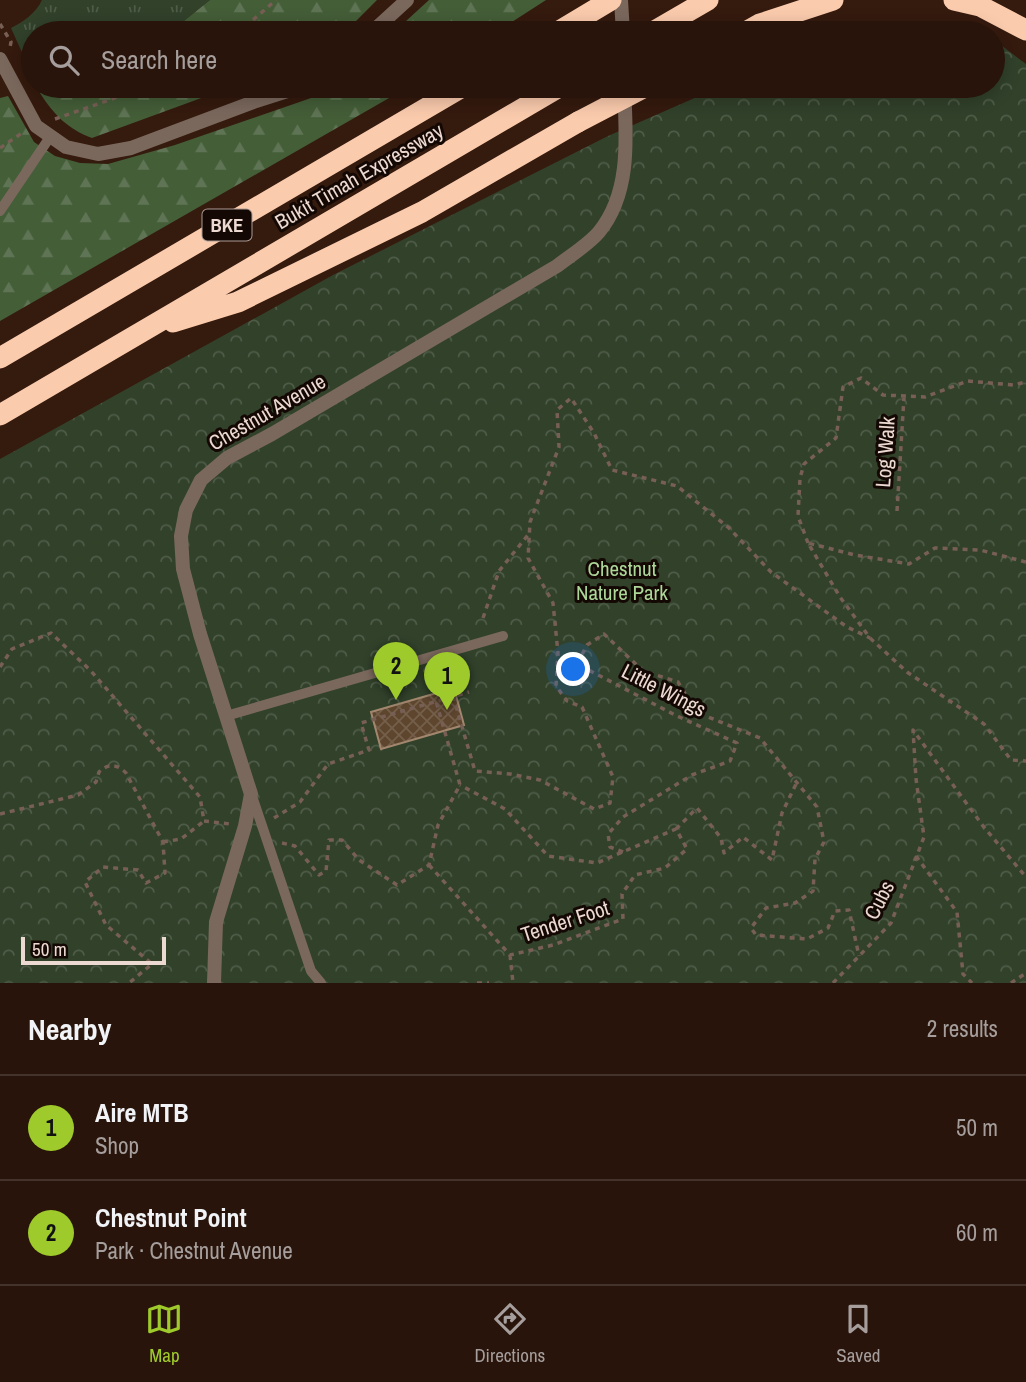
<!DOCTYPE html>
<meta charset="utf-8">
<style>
:root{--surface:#28140a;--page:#342118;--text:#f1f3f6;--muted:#a59e9c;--line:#44332b;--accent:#9fca2c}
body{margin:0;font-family:"Archivo Narrow",sans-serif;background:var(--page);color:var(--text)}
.scale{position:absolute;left:21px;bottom:18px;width:145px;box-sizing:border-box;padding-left:7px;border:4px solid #ecd9d1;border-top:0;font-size:19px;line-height:24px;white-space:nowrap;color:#ecd9d1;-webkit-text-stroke:5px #140804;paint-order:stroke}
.you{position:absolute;left:574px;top:670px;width:24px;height:24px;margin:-18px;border:5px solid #fff;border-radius:50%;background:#1a73e8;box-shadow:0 0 0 10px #1a73e833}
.badge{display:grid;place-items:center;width:46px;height:46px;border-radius:50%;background:var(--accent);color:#111;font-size:23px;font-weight:700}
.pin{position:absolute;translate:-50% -58px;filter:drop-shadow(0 2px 4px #0008)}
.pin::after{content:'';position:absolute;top:37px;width:24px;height:21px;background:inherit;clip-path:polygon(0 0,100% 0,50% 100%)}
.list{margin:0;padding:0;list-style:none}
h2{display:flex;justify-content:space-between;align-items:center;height:91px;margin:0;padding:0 28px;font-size:30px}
h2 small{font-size:23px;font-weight:400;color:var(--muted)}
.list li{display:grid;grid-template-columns:46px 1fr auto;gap:21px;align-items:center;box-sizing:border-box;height:105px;padding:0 28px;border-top:2px solid var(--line)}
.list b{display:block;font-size:26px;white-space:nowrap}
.list p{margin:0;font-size:23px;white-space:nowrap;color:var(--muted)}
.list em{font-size:23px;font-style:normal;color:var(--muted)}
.icon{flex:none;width:38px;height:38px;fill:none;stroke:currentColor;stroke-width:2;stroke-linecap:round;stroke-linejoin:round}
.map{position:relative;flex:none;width:1026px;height:983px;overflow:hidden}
.search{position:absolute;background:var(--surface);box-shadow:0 4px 18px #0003;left:21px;right:21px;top:21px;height:77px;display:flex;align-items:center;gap:18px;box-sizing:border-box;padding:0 24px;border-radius:38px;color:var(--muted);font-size:26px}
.sheet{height:301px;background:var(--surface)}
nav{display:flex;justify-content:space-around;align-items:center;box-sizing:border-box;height:98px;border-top:2px solid var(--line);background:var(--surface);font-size:19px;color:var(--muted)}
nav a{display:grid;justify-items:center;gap:4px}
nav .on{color:var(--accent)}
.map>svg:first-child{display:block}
</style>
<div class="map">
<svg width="1026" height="983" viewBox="0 0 1026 983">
<defs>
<pattern id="grass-tufts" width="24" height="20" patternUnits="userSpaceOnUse" patternTransform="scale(1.75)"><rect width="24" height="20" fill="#31412a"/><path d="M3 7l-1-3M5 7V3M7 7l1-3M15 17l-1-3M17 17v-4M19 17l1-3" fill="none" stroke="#4f5c48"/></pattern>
<pattern id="forest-firs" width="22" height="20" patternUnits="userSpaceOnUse" patternTransform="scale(1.75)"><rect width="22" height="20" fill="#445e38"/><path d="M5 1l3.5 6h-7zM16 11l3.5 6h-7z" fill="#5f7454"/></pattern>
<pattern id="park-crowns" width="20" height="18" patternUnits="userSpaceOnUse" patternTransform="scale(1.75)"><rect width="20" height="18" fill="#31412a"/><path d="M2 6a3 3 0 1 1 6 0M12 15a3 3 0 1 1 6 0" fill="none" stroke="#4f5c48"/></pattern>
<pattern id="building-cross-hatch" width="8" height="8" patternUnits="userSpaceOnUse" patternTransform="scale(1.75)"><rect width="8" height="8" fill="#5d452e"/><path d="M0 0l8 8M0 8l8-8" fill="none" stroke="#745f4b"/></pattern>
</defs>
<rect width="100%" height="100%" fill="#351a0e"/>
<path fill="url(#grass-tufts)" d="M42,0H210L169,33H33V77L11,28C23,22 36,13 42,0Z"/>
<path fill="url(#forest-firs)" d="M210,0H377L344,33H169Z
M429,0H546L495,33H393Z
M53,86H234L92,138C68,129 54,115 40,93Z
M332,86H410L0,321V98L8,96L34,142L55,156L80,163L108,164L175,145L314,97Z"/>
<path fill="url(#park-crowns)" d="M993,39L1026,64V983H0V459L333,275L608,136L722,86H993Z"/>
<path fill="url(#building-cross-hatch)" stroke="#a2876e" stroke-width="2" d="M454,688L464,725L381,749L371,712Z"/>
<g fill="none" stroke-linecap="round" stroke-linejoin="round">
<path stroke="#775f55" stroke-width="3.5" stroke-dasharray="5 5" stroke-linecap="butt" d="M0,24L11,42L10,47
M238,33L276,0
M55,119L149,86
M0,148L22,133
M897,511L904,397
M808,543L798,516L800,478L804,464L836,438L843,387L861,378L883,395L925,397L968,381L1013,385L1026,382
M1026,562L980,550L935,548L909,564L855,555L808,543L840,597L870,638L907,672L984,724L1011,760L1026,761
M483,618L499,571L528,535
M0,667L12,649L51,633L91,671L200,797L204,821
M453,696L475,771L510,774L540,780L594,809L610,803L613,777L582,707L567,701L556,686L558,653L553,603L528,558L530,522L559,447L557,410L571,398L594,433L612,470L677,486L729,528L771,572L847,627L870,638
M0,814L78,795L96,782L99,772C108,763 118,764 126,773L163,842L165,873L146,883L138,870L103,867L85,882L106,925L152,964L129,983
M274,818L300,802L328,764L369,750L361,723L469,692
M204,821L230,824
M676,829L697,808L721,838L724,853L743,837L772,860L782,813L796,784
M163,842L181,839L204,821
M282,843L295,846L319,875L326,871L329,840H342L359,860L397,885L429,865L438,825L460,785L436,701
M623,852L610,847L608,834L623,817L692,775L730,761L737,743L677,716L577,664L587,645L604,634L643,671L678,682L696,712L760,738L817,807L824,842L815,859L813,891L795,903L766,908L751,928L756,935L807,939L828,928L835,911L849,910L859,956
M916,856L957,912L963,974L972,983
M429,865L510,955L553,945L623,919L622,894L635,875L665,868L687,849L676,829L597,863L548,856L505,809L460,785
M510,955L513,983
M477,983H489
M833,983L891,923L924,837L916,779L913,730L983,826L1026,877
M1011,983L1026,973"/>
<path stroke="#7b685d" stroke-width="10" d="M0,211L50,137
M226,716L503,636
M252,796L311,971L321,983"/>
<path stroke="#7b685d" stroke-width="14" d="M621,0L623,33
M371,33L407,0
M0,59L36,126L66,147L98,154L131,148L256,101L303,86
M214,983L216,922L245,826L251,794L200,634L183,569L181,536L186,510L201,480L227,458L272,434L557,266C571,255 588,245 599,232C632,192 626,134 624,86"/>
<path stroke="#fbcbad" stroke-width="21" d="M954,0L980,6L1026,30
M556,33L611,0
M651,33L708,0
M744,33L760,24L833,0
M173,322L238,302L422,212L578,122
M0,358L464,86
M0,415L561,86"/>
<path stroke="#fbcbad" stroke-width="21" d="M578,122L647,86"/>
</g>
<g text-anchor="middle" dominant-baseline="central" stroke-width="6" stroke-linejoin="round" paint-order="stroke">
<rect fill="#140804" stroke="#ab9a94" stroke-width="2" x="202.5" y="209.5" width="49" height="31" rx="5"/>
<g font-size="19" font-weight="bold" fill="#ecd9d1">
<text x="227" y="225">BKE</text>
</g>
<g font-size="21" fill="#ecd9d1" stroke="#140804">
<text transform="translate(359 176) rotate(-30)">Bukit Timah Expressway</text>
<text transform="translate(267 412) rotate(-30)">Chestnut Avenue</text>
<text transform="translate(885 452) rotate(-86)">Log Walk</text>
<text transform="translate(664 690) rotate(27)">Little Wings</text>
<text transform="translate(879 900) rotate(-63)">Cubs</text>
<text transform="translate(565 921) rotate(-18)">Tender Foot</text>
</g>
<g font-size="21" fill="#acd798" stroke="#140804">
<text x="622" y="568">Chestnut<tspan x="622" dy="24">Nature Park</tspan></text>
</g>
</g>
</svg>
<div class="scale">50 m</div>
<div class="you"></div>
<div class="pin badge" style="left:447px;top:710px">1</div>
<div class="pin badge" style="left:396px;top:700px">2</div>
<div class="search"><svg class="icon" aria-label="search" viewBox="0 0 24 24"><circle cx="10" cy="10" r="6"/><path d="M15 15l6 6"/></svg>Search here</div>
</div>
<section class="sheet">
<h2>Nearby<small>2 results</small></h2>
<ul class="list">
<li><span class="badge">1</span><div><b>Aire MTB</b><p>Shop</p></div><em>50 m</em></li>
<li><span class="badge">2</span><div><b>Chestnut Point</b><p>Park · Chestnut Avenue</p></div><em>60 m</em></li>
</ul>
</section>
<nav>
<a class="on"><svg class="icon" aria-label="map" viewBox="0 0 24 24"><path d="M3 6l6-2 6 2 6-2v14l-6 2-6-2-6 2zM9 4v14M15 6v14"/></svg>Map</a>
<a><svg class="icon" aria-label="directions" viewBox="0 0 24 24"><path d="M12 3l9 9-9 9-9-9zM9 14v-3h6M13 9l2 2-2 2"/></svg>Directions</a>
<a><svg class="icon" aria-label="saved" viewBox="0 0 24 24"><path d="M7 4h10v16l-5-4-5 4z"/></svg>Saved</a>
</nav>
